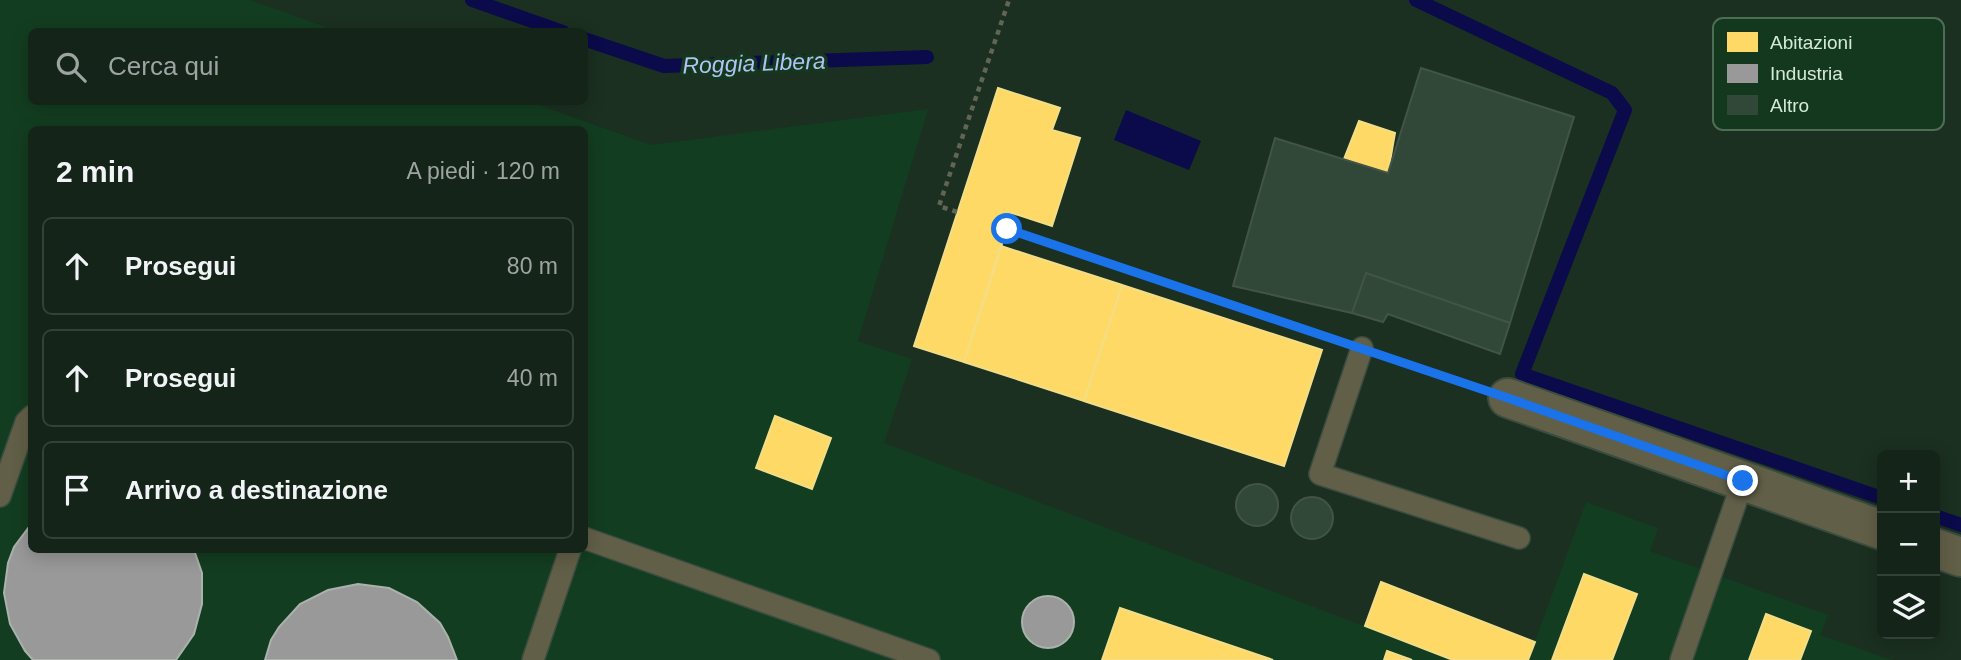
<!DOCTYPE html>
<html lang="it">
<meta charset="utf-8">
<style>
:root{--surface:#142419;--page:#1d2c22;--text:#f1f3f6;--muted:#9da4a2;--line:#334138}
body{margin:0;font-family:Helvetica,sans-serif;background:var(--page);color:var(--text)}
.controls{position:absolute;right:21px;bottom:21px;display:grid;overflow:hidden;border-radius:10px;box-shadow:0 4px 18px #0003}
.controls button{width:63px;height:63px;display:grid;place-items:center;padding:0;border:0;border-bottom:2px solid var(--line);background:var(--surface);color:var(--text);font:35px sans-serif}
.stop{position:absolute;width:21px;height:21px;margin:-16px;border:5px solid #1a73e8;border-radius:50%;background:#fff}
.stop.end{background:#1a73e8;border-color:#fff;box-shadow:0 2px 7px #0008}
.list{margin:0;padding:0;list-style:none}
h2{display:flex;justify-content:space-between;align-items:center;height:91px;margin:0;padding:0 28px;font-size:30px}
h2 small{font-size:23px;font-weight:400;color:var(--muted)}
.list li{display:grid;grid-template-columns:46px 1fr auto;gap:21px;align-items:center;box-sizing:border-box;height:98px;margin:0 14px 14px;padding:0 14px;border:2px solid var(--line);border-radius:10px}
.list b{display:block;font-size:26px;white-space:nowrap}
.list em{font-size:23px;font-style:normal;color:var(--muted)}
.icon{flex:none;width:38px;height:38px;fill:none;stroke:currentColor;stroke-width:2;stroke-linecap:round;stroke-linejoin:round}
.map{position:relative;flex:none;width:1961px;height:660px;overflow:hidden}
.search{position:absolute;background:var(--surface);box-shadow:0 4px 18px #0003;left:28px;top:28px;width:560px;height:77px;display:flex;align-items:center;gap:18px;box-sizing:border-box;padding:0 24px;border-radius:10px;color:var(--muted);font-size:26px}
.panel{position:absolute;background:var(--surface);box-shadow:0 4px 18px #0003;left:28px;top:126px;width:560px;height:427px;border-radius:10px}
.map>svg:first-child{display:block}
</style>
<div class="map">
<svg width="1961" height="660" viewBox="0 0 1961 660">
<rect width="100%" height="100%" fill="#1b3021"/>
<path fill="#133d20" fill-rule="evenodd" d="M0,0H250L337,31L32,32V102H530L651,145L928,109L858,341L912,359L884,443L1453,660H0ZM32,130H584V550H32Z
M1586,502L1658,528L1650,551L1828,615L1820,635L1892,660H1528Z"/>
<path fill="#0b0a4a" d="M1126,110L1201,141L1189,170L1114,140Z"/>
<path fill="#ffd966" stroke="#f2de88" stroke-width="2" d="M998,88L1060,108L1052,130L1080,138L1052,226L1012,213L964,362L914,346Z
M1359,121L1395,133L1388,173L1344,159Z
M1001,246L1122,285L1084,401L964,362Z
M1122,285L1322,350L1284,466L1084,401Z
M775,416L831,438L812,489L756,468Z
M1584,574L1637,594L1612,660H1552Z
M1381,582L1535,642L1528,660H1453L1365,626Z
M1120,608L1273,660H1102Z
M1766,614L1811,631L1800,660H1749Z
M1387,651L1412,660H1384Z"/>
<path fill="#999" stroke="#abb1ac" stroke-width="2" d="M32,523V550H194L202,573V604L194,634L176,660H33L25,651L10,624L4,593L8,563L14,547Z
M358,584L389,588L417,602L440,623L448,637L457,660H265L271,640L279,627L300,604L328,590Z
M1022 622a26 26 0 1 1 52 0a26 26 0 1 1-52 0Z"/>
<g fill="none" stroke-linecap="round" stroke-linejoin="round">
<path stroke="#0b0a4a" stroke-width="14" d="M472,0L563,32
M1416,0L1612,93L1625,110L1522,374L1882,498
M584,39L664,66L927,57
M1935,516L1961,525"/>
</g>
<path fill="#314839" stroke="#425447" stroke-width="2" d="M1421,68L1574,117L1510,323L1366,273L1352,313L1233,286L1275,138L1388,173Z
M1366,273L1510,323L1500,354L1388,314L1383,322L1352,313Z
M1236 505a21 21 0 1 1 42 0a21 21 0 1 1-42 0Z
M1291 518a21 21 0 1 1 42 0a21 21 0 1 1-42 0Z"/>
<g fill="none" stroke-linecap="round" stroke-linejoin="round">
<g stroke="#3a4c3f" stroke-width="24">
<path id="service" d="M1362,348L1320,474L1519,538
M0,496L26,422L32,416
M584,538L929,660
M533,660L570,550
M1681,660L1743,481"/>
</g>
<g stroke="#3a4c3f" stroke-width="42">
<path id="minor" d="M1508,398L1882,530
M1935,548L1961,557"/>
</g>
<path stroke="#626553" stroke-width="4.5" stroke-dasharray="5 5" stroke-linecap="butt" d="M957,212L939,206L1009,0
M1007,229L1328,338
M1393,359L1468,385"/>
<use href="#service" stroke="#625f48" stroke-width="21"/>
<use href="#minor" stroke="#625f48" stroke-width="38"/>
</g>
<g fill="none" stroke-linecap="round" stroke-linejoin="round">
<path stroke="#1a73e8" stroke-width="9" d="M1007,229L1508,398L1743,481"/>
</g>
<g text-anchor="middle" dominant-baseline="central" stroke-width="7" stroke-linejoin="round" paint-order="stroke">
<g font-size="23" font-style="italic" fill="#b1c2f4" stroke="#13381d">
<text transform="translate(754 63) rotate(-2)">Roggia Libera</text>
</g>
</g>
<rect x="1713" y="18" width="231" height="112" rx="10" fill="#13381d" stroke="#4d6d55" stroke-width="2"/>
<rect x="1727" y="32" width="31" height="20" fill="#ffd966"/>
<rect x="1727" y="64" width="31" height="19" fill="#999"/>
<rect x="1727" y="95" width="31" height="20" fill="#314839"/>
<g font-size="19" fill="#d5e9d8">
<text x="1770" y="49">Abitazioni</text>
<text x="1770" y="80">Industria</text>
<text x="1770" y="112">Altro</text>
</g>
</svg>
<div class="controls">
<button>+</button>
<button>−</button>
<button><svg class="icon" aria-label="layers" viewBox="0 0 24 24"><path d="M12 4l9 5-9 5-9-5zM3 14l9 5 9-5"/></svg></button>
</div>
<div class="stop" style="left:1007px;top:229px"></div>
<div class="stop end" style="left:1743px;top:481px"></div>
<div class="search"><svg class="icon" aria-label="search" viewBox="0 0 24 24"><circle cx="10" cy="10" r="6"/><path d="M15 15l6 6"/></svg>Cerca qui</div>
<section class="panel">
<h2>2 min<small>A piedi · 120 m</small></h2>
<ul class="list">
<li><svg class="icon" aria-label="ahead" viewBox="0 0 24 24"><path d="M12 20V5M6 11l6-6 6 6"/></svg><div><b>Prosegui</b></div><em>80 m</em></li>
<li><svg class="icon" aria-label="ahead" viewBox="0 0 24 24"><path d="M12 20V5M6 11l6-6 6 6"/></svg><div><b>Prosegui</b></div><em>40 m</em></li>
<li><svg class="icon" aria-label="arrive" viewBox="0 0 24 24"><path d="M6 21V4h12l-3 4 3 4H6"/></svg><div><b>Arrivo a destinazione</b></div></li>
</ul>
</section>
</div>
